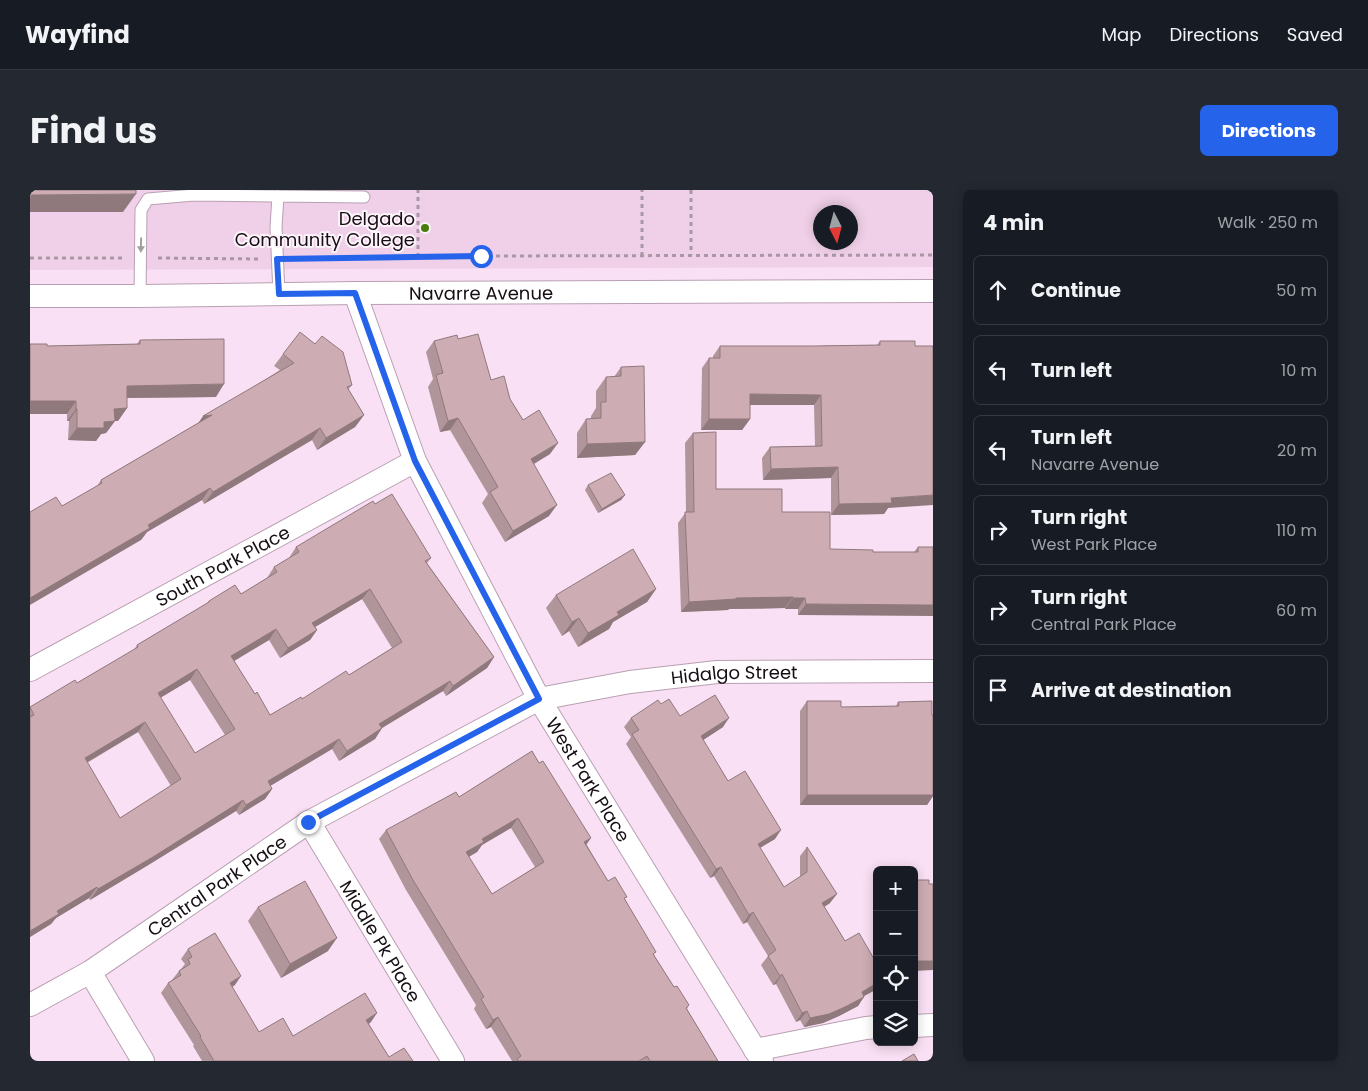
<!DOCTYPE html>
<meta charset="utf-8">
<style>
:root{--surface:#171b24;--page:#242831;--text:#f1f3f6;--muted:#9ea1a6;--line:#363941;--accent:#2563eb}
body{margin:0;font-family:Poppins,sans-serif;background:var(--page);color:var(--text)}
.controls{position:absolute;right:15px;bottom:15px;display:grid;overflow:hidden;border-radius:8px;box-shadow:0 2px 12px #0003}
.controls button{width:45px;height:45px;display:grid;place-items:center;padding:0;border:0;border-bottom:1px solid var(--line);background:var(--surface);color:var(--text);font:25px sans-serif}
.compass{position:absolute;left:783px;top:15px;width:45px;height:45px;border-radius:50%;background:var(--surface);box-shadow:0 2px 12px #0003;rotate:174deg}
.stop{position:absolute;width:15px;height:15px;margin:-11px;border:4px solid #2563eb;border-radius:50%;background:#fff}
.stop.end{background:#2563eb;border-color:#fff;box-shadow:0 1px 5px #0008}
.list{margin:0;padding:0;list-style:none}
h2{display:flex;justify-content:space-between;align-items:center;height:65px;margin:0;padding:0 20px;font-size:21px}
h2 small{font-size:16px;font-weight:400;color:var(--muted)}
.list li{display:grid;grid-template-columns:32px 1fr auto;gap:15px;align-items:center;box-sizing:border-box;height:70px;margin:0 10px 10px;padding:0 10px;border:1px solid var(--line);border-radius:8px}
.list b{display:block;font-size:19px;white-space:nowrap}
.list p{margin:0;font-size:16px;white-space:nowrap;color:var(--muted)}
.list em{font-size:16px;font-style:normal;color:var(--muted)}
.icon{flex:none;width:28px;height:28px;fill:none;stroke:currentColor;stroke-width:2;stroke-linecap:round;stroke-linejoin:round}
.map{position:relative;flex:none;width:903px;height:871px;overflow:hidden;border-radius:8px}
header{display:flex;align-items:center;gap:30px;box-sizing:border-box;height:70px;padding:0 25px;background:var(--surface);border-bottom:1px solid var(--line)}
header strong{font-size:24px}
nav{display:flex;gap:28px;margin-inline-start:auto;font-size:18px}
.intro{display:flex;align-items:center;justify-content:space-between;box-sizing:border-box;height:120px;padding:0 30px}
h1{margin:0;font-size:35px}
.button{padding:12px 22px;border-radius:8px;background:var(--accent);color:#fff;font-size:18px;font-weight:700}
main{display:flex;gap:30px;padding:0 30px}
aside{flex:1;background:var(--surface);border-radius:8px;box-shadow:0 2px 12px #0003}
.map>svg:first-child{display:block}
</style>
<header>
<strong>Wayfind</strong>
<nav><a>Map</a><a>Directions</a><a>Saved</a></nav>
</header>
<div class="intro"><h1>Find us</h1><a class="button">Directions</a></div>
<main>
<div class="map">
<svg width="903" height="871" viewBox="0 0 903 871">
<rect width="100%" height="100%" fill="#fae0f4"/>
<path fill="#f0d0e8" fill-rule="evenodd" d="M0,0H903V77L0,80ZM791,22H821V52H791Z"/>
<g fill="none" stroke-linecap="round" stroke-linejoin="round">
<g stroke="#b8a0b2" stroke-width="13">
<path id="lane" d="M248,6L246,37L249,104
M110,106L111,20L118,9L164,5L334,7"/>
</g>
<g stroke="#b8a0b2" stroke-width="24">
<g id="street">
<path id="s1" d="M325,103L385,271L509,509L732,871"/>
<path id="s2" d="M0,106H110L325,103L903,101"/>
<path id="s3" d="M0,480L385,271"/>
<path id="s4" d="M279,632L423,871"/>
<path d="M60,782L113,871"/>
<path id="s5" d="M0,815L60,782L279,632L509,509L600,492L687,482L903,481"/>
<path d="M884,836L903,835"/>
<path d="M725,860L836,838L847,837"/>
</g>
</g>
<path stroke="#aa97a6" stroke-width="3" stroke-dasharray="4 4" stroke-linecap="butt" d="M661,0V65
M612,66V0
M388,67V0
M0,68H92
M128,68L229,69
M266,69L451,66L903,65"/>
<use href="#lane" stroke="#fff" stroke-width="11"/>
<use href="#street" stroke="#fff" stroke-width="22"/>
</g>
<path fill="#b0959a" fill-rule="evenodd" d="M428,149L461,190L480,209L493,230L520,264L504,274L519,326L475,352L452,313L458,304L420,240L410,242L398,197L403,189L396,162L404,151Z
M110,150L186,207L97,208V218L88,231H85L76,243L71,244L66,251L38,250L39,231H37V224H0V154L17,156L107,154Z
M850,151L858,318L854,324L801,325V288L733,290L732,268L740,257L785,256L784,215H720V229L712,240H671L672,178L679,168H683V166L690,156H784L847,155Z
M253,164L322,195L318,200L334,225L325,237L287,260L282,250L174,314L172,310L117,342L111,350L32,316L67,296L71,290L168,233L250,180L244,176Z
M591,177L615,252L605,265L547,268V243L556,229H561V226L566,218V201L576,187H584Z
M663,243L686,299L752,322L800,359L843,362H884L888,357H903L768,425V419H755V418L699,419L698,420L651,422L648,333L656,322L655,253Z
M558,295L595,305L591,310L568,323L555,300Z
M345,314L401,368L397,373L464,467L457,478L416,506L413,501L352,538L345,549L309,571L302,559L240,596L242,599L235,609L209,625L206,621L115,677L60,710L59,708L26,728L21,734L0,747V517L47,493L104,460L107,455L176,414L179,411L211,404L237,388L244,377L259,368L266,357ZM332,409L362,458L319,485L240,525L225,504L204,471L239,450L250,468L280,450L287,440L285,437ZM160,490L195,545L165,563L130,508ZM108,542L141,596L90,628L57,573Z
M626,399L617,412L583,432L579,439L548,457L539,441L532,446L516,418L526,405Z
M777,511L811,517L866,516L868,512L903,525V606L897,615H770V521Z
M631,514L650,526L693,537L673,550L698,591L745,649L730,658L754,697L770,687V666L777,657L800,713L794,717L815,751L847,774V799L834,806L828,816L809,826L793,833L774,837L770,830L766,832L746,794L743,795L731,775L738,766L717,732L713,734L684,686L680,688L596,554L601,547L594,537L601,528Z
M502,561L578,691L595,709L624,765L644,797L659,815L657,819L688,871H482L461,837L456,839L444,819L446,815L376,700L349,649L356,640L429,607ZM481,638L505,677L462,704L439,667L447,662L452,655Z
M228,717L298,761L251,788L218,731Z
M158,759L205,795L202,797L229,842L263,846L341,832L339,834L359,867L383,871H172L163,856L164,855L131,803L138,793L142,790L149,781L151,779L155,774L151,769Z"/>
<path fill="#90797d" d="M106,4L93,22H0V5Z
M194,194L186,207L88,208L97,196Z
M720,204L791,205L784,215H712Z
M0,211H46L37,224H0Z
M97,218L88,231H76L84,219Z
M46,219H47L39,231H37Z
M182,225L165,238L173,226Z
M334,225L325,237L287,260L296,248Z
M428,228L420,240L410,242L418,231Z
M679,229H720L712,240H671Z
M85,231L76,243L71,244L66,251L38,250L47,238L74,232Z
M290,238L282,250L174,314L183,302Z
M615,252L605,265L547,268L557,254Z
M528,253L520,264L493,280L501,269Z
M808,277L801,288L733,290L741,279Z
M180,298L172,310L117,342L111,350L0,415V408L118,335Z
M595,305L591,310L568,323L572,319Z
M903,305V315L858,318L854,324L801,325L809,314L861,308Z
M527,315L519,326L475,352L483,341Z
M340,399L332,409L275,443L282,433Z
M626,399L617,412L583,432L579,439L548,457L558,443L587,422Z
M763,407L755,418L699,419L698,420L651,422L659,412L706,408Z
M763,408H775L768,419H755Z
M776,414L903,415V426L768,425Z
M549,428L539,441L532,446L542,432Z
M246,439L239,450L194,477L201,466Z
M287,440L280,450L250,468L258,458Z
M464,467L457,478L416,506L423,496Z
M167,479L160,490L120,514L128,503Z
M420,491L413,501L342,544L349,534Z
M699,528L693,537L664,556L671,546Z
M115,532L108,542L47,578L55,568Z
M352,538L345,549L309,571L317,561Z
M309,549L302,559L230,602L238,591Z
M242,599L235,609L209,625L216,615Z
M777,605H903V606L897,615H770Z
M213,610L206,621L115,677L60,710L68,699Z
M488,628L481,638L452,655L447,662L429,672L436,662L452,649Z
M751,640L745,649L721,663L728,654Z
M561,648L554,658V652Z
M691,677L684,686L680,688L686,679Z
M67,697L59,708L26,728L21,734L0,747V741L27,721Z
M807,704L800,713L786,722L792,713Z
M723,722L717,732L713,734L719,725Z
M307,748L298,761L251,788L260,774Z
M884,771H903V780L884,781Z
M752,784L746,794L743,795L750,786Z
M211,786L205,795L193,802L200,793Z
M847,793V799L825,811L832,802Z
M834,807L828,816L809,826L793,833L774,837L780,828Z
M777,821L770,830L766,832L772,823Z
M347,823L341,832L330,839L336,830Z
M468,827L461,837L456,839L463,830Z"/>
<path fill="#cdadb3" stroke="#90797d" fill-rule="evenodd" d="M0,0H106V4L0,5Z
M270,142L285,154L292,146L313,162L322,195L317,197L334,225L296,248L290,238L183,302L180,298L118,335L120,338L0,408V322L26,307L32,316L72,293L71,290L182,225L173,226L264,173L253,164Z
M448,144L461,190L474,186L480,209L493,230L509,220L528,253L501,269L527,315L483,341L460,302L468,297L428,228L418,231L406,185L413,183L404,151L427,145L428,149Z
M194,149V194L97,196V218L84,219L85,231L74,232V238H47V219H46V211H0V154H17V156L110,154V150Z
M850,151H885V156H903V305L861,308L862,313L809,314L808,277L741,279L740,257L792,256L791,205L720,204V229H679V168H690V156H784L850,155Z
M614,176L615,252L557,254L556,229L571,228V212H576V187L591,186V177Z
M686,242V299H752V322H800V359L843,360V362H888V357H903V415L776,414L775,408H763V407L706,408V409L659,412L655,322H664L663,243Z
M581,283L595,305L572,319L558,295Z
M362,304L401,368L395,371L464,467L423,496L420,491L349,534L352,538L317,561L309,549L238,591L242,599L216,615L213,610L123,667L68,699L67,697L27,721L29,724L0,741V527L4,525L0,517L45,490L47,493L108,457L107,455L169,418L179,412V411L205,395L211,404L247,382L244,377L269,362L266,357L343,311L345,314ZM340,399L372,452L319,485L316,481L272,509L271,507L240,525L227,502L225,504L201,466L246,439L258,458L287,440L282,433ZM167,479L205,539L165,563L128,503ZM115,532L151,589L90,628L55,568Z
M603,359L626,399L587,422L589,425L558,443L549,428L542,432L526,405Z
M685,505L699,528L671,546L698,591L715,581L751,640L728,654L754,697L777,682V657L807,704L792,713L815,751L829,743L847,774V793L832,802L834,807L815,817L799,824L780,828L777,821L772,823L752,784L750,786L738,766L746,760L723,722L719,725L691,677L686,679L602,544L609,540L601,528L628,510L631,514L639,509L650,526Z
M777,511H811V517L869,516L868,512L902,511V525H903V605H777Z
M502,561L509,573L513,571L561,648L554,652L578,691L585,687L597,707L594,708L626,762L623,764L644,797L647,796L659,815L656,818L688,871H620L617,866L609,871H488L487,869L491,866L468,827L463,830L451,809L454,807L383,690L356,640L426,602L429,607ZM488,628L514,672L462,704L436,662L454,652L452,649Z
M884,690H899V694H903V771H884Z
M275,691L307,748L260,774L228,717Z
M185,743L211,786L200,793L229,842L253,828L263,846L335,803L347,823L336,830L359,867L374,858L383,871H184L170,847L171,846L138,793L151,785L149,781L160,774L158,769L162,767L158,759Z
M884,864L888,871H872Z"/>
<defs><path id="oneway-solid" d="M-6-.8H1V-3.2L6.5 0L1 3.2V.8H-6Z" transform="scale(1.25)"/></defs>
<use fill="#a29fa1" href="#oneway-solid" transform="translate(111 55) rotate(91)"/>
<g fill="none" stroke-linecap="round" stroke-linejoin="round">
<path stroke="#2563eb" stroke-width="6" d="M278,632L509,509L385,271L325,103L249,104L247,69L451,66"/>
</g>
<circle fill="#497d0e" stroke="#fdf3fb" stroke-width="2" cx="395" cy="38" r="5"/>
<g text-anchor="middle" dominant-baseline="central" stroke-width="4" stroke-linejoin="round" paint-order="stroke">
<g font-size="18" fill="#160e14" stroke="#fdf3fb" text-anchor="end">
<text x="385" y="28">Delgado<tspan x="385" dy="21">Community College</tspan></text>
</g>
<g font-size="18" fill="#160e14" stroke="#fdf3fb">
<text stroke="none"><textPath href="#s2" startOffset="451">Navarre Avenue</textPath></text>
<text stroke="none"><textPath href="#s3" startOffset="219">South Park Place</textPath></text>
<text stroke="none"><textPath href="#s5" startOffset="792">Hidalgo Street</textPath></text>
<text stroke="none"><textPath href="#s1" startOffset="541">West Park Place</textPath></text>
<text stroke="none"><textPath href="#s5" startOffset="222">Central Park Place</textPath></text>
<text stroke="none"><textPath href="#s4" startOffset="139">Middle Pk Place</textPath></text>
</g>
</g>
</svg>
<div class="controls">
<button>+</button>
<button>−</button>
<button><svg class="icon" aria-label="locate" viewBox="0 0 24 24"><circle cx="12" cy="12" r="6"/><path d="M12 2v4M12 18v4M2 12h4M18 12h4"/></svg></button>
<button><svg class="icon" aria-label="layers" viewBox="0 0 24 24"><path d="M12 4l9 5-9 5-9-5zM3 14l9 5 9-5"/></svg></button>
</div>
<svg class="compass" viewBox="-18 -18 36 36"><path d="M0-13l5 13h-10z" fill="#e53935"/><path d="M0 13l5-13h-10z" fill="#9ea1a6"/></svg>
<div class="stop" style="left:451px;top:66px"></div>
<div class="stop end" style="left:278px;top:632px"></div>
</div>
<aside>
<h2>4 min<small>Walk · 250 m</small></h2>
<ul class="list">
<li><svg class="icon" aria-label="ahead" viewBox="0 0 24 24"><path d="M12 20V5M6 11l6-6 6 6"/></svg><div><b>Continue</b></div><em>50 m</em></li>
<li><svg class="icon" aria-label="left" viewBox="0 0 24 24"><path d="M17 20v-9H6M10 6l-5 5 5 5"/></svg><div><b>Turn left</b></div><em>10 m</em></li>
<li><svg class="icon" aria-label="left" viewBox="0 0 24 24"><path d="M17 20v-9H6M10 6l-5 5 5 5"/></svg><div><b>Turn left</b><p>Navarre Avenue</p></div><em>20 m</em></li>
<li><svg class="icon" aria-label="right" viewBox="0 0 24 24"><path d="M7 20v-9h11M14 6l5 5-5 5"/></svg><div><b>Turn right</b><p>West Park Place</p></div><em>110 m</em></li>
<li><svg class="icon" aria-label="right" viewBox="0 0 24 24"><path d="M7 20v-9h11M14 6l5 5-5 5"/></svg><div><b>Turn right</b><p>Central Park Place</p></div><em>60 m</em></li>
<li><svg class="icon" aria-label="arrive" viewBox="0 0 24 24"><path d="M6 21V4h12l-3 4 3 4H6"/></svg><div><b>Arrive at destination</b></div></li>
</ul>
</aside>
</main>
